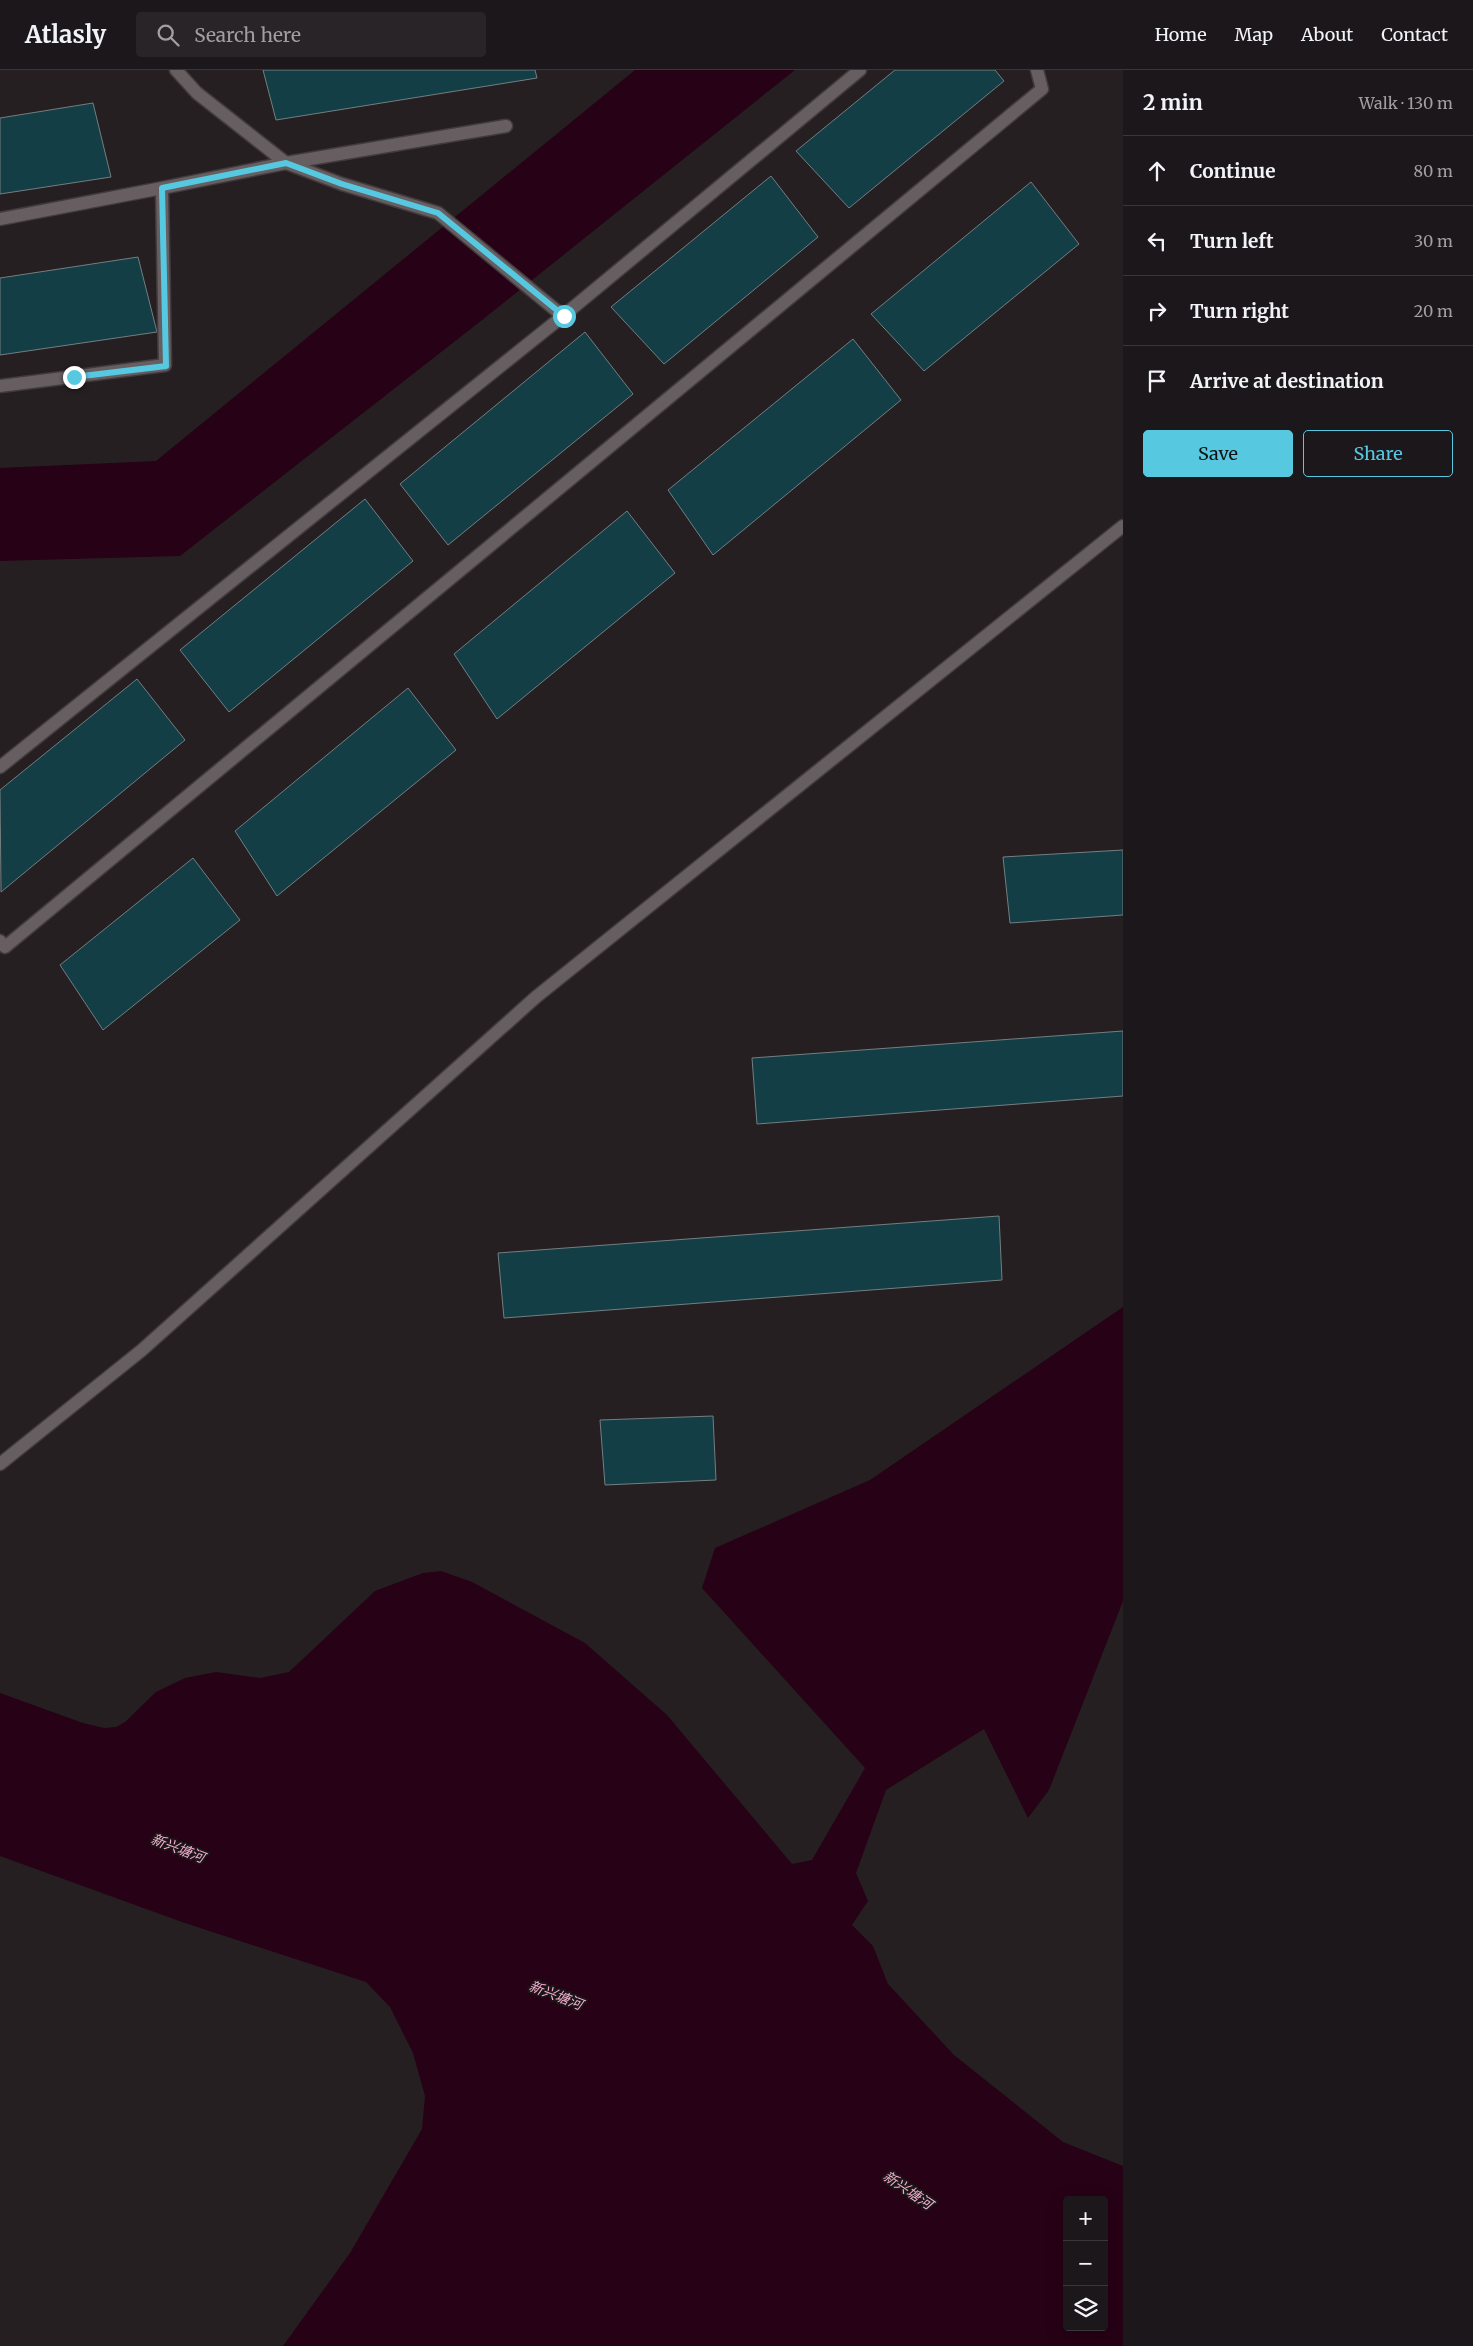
<!DOCTYPE html>
<meta charset="utf-8">
<style>
:root{--surface:#1c171a;--page:#292427;--text:#f1f3f6;--muted:#a09fa2;--line:#3a3639;--accent:#56c9e1}
body{margin:0;font-family:Merriweather,"Noto Sans SC",serif;background:var(--page);color:var(--text)}
.controls{position:absolute;right:15px;bottom:15px;display:grid;overflow:hidden;border-radius:5px;box-shadow:0 5px 20px #0002}
.controls button{width:45px;height:45px;display:grid;place-items:center;padding:0;border:0;border-bottom:1px solid var(--line);background:var(--surface);color:var(--text);font:25px sans-serif}
.stop{position:absolute;width:15px;height:15px;margin:-11px;border:4px solid #56c9e1;border-radius:50%;background:#fff}
.stop.end{background:#56c9e1;border-color:#fff;box-shadow:0 1px 5px #0008}
.list{margin:0;padding:0;list-style:none}
h2{display:flex;justify-content:space-between;align-items:center;height:65px;margin:0;padding:0 20px;font-size:21px}
h2 small{font-size:16px;font-weight:400;color:var(--muted)}
.list li{display:grid;grid-template-columns:32px 1fr auto;gap:15px;align-items:center;box-sizing:border-box;height:70px;padding:0 20px;border-top:1px solid var(--line)}
.list b{display:block;font-size:19px;white-space:nowrap}
.list em{font-size:16px;font-style:normal;color:var(--muted)}
.actions{display:flex;gap:10px;padding:15px 20px}
.actions a{flex:1;padding:11px 0;border:1px solid var(--accent);border-radius:5px;text-align:center;font-size:18px;color:var(--accent)}
.actions .main{background:var(--accent);color:#111}
.icon{flex:none;width:28px;height:28px;fill:none;stroke:currentColor;stroke-width:2;stroke-linecap:round;stroke-linejoin:round}
.map{position:relative;flex:none;width:1123px;height:2276px;overflow:hidden}
header{display:flex;align-items:center;gap:30px;box-sizing:border-box;height:70px;padding:0 25px;background:var(--surface);border-bottom:1px solid var(--line)}
header strong{font-size:24px}
nav{display:flex;gap:28px;margin-inline-start:auto;font-size:18px}
.search{width:350px;height:45px;background:var(--page);display:flex;align-items:center;gap:12px;box-sizing:border-box;padding:0 18px;border-radius:5px;color:var(--muted);font-size:19px}
main{display:flex}
aside{flex:1;background:var(--surface)}
.map>svg:first-child{display:block}
</style>
<header>
<strong>Atlasly</strong>
<div class="search"><svg class="icon" aria-label="search" viewBox="0 0 24 24"><circle cx="10" cy="10" r="6"/><path d="M15 15l6 6"/></svg>Search here</div>
<nav><a>Home</a><a>Map</a><a>About</a><a>Contact</a></nav>
</header>
<main>
<div class="map">
<svg width="1123" height="2276" viewBox="0 0 1123 2276">
<rect width="100%" height="100%" fill="#261f22"/>
<path fill="#270116" fill-rule="evenodd" d="M635,0H795L477,254L180,486L0,491V398L156,391Z
M1123,1237V1531L1049,1720L1028,1748L984,1659L886,1720L856,1803L868,1831L852,1855L873,1876L888,1914L954,1985L1063,2072L1123,2096V2276H283L350,2183L422,2059L425,2026L413,1983L390,1937L366,1912L182,1852L0,1786V1623L83,1653L104,1658L116,1657L125,1652L156,1622L185,1608L216,1602L260,1608L289,1602L375,1521L423,1503L441,1501L472,1512L585,1573L667,1645L792,1794L812,1790L865,1698L702,1518L715,1478L870,1410ZM1067,2130H1104V2257H1067Z"/>
<path fill="#133e46" stroke="#747e80" d="M263,0H535L537,8L276,50Z
M895,0H995L1004,11L849,138L796,81Z
M93,33L111,107L0,124V48Z
M771,106L818,167L664,294L611,237Z
M1031,112L1079,174L924,301L871,244Z
M138,187L157,262L0,285V208Z
M585,262L633,324L448,475L400,414Z
M853,269L901,330L713,485L668,420Z
M365,429L413,491L229,642L180,580Z
M627,441L675,503L497,649L454,584Z
M137,609L185,670L1,822L0,720Z
M408,618L456,680L277,826L235,761Z
M1123,780V845L1010,853L1003,787Z
M193,788L240,850L103,960L60,895Z
M1123,961V1026L757,1054L752,988Z
M999,1146L1002,1210L504,1248L498,1183Z
M713,1346L716,1410L605,1415L600,1350Z"/>
<g fill="none" stroke-linecap="round" stroke-linejoin="round">
<g stroke="#413b3d" stroke-width="15">
<path id="lane" d="M176,0L197,23L286,93L342,114L438,143L563,246
M162,118L286,93L506,56
M0,149L162,118L165,295L0,316
M0,697L563,246L860,0
M0,871L5,877L1042,19L1037,0"/>
</g>
<g stroke="#413b3d" stroke-width="15">
<path id="secondary" d="M0,1394L142,1280L536,927L1123,456"/>
</g>
<use href="#lane" stroke="#665e61" stroke-width="12"/>
<use href="#secondary" stroke="#665e61" stroke-width="12"/>
</g>
<g fill="none" stroke-linecap="round" stroke-linejoin="round">
<path stroke="#56c9e1" stroke-width="6" d="M74,307L166,296L162,118L286,93L342,114L438,143L564,246"/>
</g>
<g text-anchor="middle" dominant-baseline="central" stroke-width="4" stroke-linejoin="round" paint-order="stroke">
<g font-size="14" font-style="italic" fill="#f4afcf" stroke="#1c1619">
<text transform="translate(178 1778) rotate(21)">新兴塘河</text>
<text transform="translate(556 1925) rotate(21)">新兴塘河</text>
<text transform="translate(908 2120) rotate(34)">新兴塘河</text>
</g>
</g>
</svg>
<div class="controls">
<button>+</button>
<button>−</button>
<button><svg class="icon" aria-label="layers" viewBox="0 0 24 24"><path d="M12 4l9 5-9 5-9-5zM3 14l9 5 9-5"/></svg></button>
</div>
<div class="stop" style="left:564px;top:246px"></div>
<div class="stop end" style="left:74px;top:307px"></div>
</div>
<aside>
<h2>2 min<small>Walk · 130 m</small></h2>
<ul class="list">
<li><svg class="icon" aria-label="ahead" viewBox="0 0 24 24"><path d="M12 20V5M6 11l6-6 6 6"/></svg><div><b>Continue</b></div><em>80 m</em></li>
<li><svg class="icon" aria-label="left" viewBox="0 0 24 24"><path d="M17 20v-9H6M10 6l-5 5 5 5"/></svg><div><b>Turn left</b></div><em>30 m</em></li>
<li><svg class="icon" aria-label="right" viewBox="0 0 24 24"><path d="M7 20v-9h11M14 6l5 5-5 5"/></svg><div><b>Turn right</b></div><em>20 m</em></li>
<li><svg class="icon" aria-label="arrive" viewBox="0 0 24 24"><path d="M6 21V4h12l-3 4 3 4H6"/></svg><div><b>Arrive at destination</b></div></li>
</ul>
<div class="actions"><a class="main">Save</a><a>Share</a></div>
</aside>
</main>
